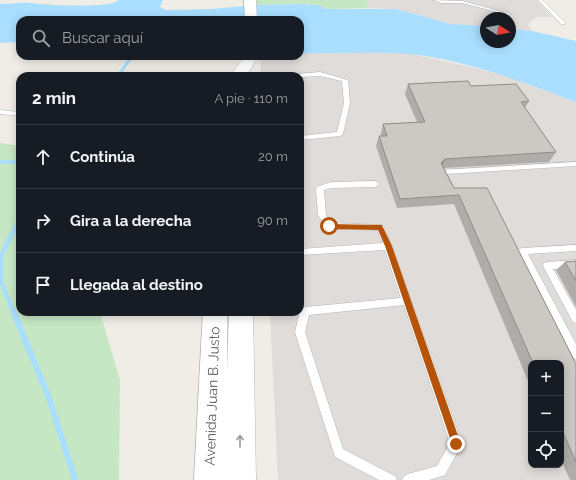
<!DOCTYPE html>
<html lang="es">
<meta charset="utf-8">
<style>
:root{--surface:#171b24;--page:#242831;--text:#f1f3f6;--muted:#9ea1a6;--line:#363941}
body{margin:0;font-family:Raleway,sans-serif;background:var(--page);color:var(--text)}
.controls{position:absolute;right:12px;bottom:12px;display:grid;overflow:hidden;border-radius:8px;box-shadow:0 2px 10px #0003}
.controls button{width:36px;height:36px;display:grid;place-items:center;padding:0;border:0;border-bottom:1px solid var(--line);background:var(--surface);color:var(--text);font:20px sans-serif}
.compass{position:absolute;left:480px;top:12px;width:36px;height:36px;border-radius:50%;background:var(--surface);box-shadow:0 2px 10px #0003;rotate:101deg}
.stop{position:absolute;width:12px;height:12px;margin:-9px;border:3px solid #b45309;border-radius:50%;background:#fff}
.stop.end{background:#b45309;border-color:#fff;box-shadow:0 1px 4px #0008}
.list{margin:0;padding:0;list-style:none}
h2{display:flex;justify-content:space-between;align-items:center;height:52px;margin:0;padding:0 16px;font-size:17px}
h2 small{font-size:13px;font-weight:400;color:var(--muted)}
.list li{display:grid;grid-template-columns:26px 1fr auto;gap:12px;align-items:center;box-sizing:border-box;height:64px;padding:0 16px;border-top:1px solid var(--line)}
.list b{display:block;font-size:15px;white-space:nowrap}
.list em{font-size:13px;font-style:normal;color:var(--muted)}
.icon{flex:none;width:22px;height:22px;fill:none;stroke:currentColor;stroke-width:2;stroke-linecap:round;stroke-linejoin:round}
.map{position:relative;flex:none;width:576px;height:480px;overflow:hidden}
.search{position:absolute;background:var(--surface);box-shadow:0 2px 10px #0003;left:16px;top:16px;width:288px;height:44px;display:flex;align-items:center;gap:10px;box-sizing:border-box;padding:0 14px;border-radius:12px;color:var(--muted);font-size:15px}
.panel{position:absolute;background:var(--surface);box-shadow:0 2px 10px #0003;left:16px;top:72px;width:288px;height:244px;border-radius:12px}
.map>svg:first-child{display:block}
</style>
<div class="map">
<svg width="576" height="480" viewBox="0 0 576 480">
<rect width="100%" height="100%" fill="#f0ede7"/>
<path fill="#dfdcd9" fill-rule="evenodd" d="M366,0H536L552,17H536L528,24L532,31L510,29V18H486V26L451,24L396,9L369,8Z
M374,52L411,54L471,67L511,78L576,102V480H278L270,312H300V76H261L260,56H300V53ZM531,363H561V465H531Z"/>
<path fill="#c6e7c4" d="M256,0H366L369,8L327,9L308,4L255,5Z
M0,143L20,146V312H100L120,380L119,480H0Z"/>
<path fill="#a9defe" d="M119,0H163L160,7L166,10L212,9L255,5L301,4L317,5L327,9H396L451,24L486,26V42H510V29L532,31L576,41V102C522,82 467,60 409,54C373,51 336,54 300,53V20H20V42L0,43V4C10,4 21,2 31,3C45,5 111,9 119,0Z"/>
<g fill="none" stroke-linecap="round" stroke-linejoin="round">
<path stroke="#a9defe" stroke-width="3" d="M118,76L132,56"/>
<path stroke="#a9defe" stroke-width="3.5" d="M0,162H20"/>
<path stroke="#a9defe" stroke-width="4.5" d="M14,314L1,281V256L20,218"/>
<path stroke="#a9defe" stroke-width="6" d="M14,313L49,398L75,480"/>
<g stroke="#b4b7bb" stroke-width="1">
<path id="lane" d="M433,0L462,1L511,14L509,15L462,3H441Z
M538,0H542L565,22V24H561Z
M320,72L348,80L350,103L343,134L340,136L300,140V136L337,132L344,103L342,81L320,76L300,77V76H295L298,74Z
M0,110L20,112V116L0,114Z
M576,162V166L446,174L448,178L444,181L442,180L438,172L441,170Z
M375,181L379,184L375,187L331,188L324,190L326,215L331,223L383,225L392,246L462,444L445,475L429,480H402L404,476L408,474L437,466L450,443L404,305L309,315L305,332L343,449L395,476L397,480H379L335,457L295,332L300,311L302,308L305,307L401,298L385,250L300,255V249L383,243L377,230L329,229L326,228L318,215L316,189L317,187L331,182Z
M576,245V251L528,254L576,344V359L573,357L518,251L519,249L522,248Z
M576,260V268L553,269L576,310V323L573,322L543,266L544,263L547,262Z"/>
</g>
<g stroke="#b3b6bb" stroke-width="1">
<path id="secondary" d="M244,0H256L257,20H245Z
M242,56H256V60L246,76H230L242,60Z
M203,312H227V370L229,312H253L256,480H194Z"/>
</g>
<use href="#lane" fill="#fff" fill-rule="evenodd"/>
<use href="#secondary" fill="#fff" fill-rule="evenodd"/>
</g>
<path fill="#afaca9" d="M408,84L471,86L529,101L525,108L556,152L549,162L444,168L454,188L576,364V480H570L561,460V363H531V388L454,204L397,208L376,146L379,136H381V134L383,124L417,122L405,94Z
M576,261V307L556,270L565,262Z"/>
<path fill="#8f8c89" d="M445,159L441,168V163Z"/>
<path fill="#ccc8c4" stroke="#8f8c89" d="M468,81L471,86L516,84L529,101L521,102L556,152L445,159L441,163L454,188H487L576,364V462L561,428V363H533L459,195L400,199L379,136H387L383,124L425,122L408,84Z
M576,261V281L565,262Z"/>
<defs><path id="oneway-shaft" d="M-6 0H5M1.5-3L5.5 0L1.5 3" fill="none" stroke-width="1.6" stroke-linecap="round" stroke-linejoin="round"/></defs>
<use stroke="#96999c" href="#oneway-shaft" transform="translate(240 441) rotate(-90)"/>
<path fill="#b45309" d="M329,224L382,225L392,246L461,444L459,447L456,448L453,447L452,444L385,246L378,230L329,229L326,226Z"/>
<g text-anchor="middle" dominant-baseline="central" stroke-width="3" stroke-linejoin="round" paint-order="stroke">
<g font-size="14" fill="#5e6267" stroke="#fff">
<text transform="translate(212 396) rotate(-88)">Avenida Juan B. Justo</text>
</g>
</g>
</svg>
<div class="controls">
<button>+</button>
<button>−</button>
<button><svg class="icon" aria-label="locate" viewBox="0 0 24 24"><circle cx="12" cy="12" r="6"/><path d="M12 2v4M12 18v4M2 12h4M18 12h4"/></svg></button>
</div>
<svg class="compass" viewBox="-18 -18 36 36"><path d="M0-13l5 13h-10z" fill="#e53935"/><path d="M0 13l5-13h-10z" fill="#9ea1a6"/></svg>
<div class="stop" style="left:329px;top:226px"></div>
<div class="stop end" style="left:456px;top:444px"></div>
<div class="search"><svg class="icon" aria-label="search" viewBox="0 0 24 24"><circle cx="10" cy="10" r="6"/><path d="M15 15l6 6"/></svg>Buscar aquí</div>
<section class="panel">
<h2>2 min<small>A pie · 110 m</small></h2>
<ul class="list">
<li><svg class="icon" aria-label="ahead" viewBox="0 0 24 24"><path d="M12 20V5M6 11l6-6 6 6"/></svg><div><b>Continúa</b></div><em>20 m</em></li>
<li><svg class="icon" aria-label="right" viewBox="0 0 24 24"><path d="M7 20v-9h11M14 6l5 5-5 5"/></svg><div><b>Gira a la derecha</b></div><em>90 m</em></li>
<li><svg class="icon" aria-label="arrive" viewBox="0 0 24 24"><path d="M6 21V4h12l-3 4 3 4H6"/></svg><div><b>Llegada al destino</b></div></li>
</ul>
</section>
</div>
